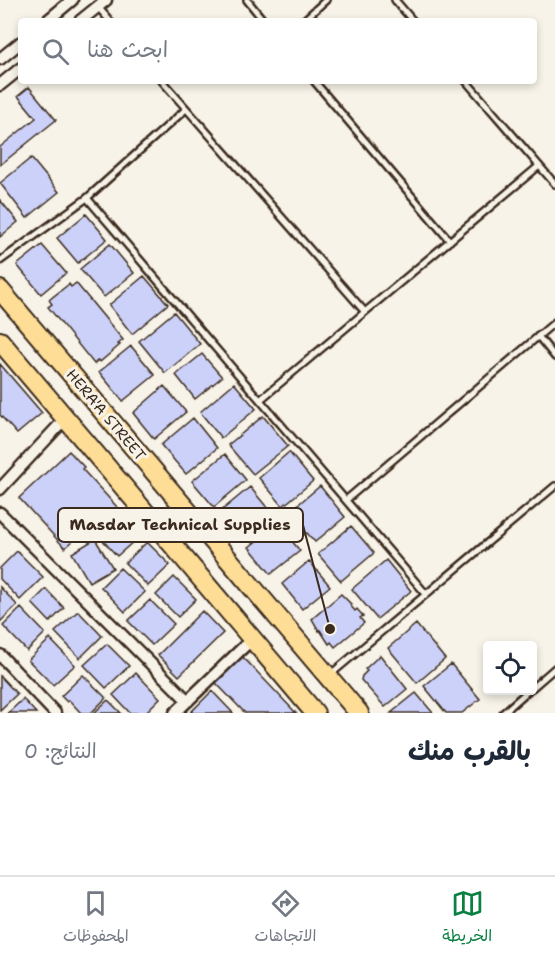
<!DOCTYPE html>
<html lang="ar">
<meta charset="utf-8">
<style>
:root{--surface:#fff;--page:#f2f2f3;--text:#1f2937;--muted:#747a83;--line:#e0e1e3;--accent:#0b8043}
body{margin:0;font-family:"Shantell Sans","Playpen Sans Arabic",sans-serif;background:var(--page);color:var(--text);direction:rtl}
.controls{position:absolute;right:18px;bottom:18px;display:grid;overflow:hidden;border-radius:6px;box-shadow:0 3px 9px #0003}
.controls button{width:54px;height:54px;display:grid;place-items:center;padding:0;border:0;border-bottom:2px solid var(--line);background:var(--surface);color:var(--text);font:30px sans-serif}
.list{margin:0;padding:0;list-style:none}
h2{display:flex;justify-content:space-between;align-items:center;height:78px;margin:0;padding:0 24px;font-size:26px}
h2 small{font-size:20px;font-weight:400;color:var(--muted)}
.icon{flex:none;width:33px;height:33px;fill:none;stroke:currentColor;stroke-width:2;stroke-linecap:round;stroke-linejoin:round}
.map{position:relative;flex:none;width:555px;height:713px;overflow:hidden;direction:ltr}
.search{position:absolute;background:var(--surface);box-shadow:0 3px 9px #0003;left:18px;right:18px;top:18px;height:66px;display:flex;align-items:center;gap:15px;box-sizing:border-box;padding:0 21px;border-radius:6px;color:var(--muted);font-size:22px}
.sheet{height:162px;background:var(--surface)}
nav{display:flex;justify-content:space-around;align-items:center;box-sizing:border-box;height:84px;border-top:2px solid var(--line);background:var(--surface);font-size:16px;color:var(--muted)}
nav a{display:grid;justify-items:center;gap:3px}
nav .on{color:var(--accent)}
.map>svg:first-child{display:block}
</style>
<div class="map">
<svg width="555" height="713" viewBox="0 0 555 713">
<rect width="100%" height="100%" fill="#f7f3e8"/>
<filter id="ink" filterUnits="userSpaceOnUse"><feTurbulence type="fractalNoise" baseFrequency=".0167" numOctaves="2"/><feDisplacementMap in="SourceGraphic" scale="12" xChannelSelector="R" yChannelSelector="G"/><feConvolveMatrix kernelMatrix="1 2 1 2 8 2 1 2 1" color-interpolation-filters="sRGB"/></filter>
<g filter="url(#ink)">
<path fill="#ccd1f9" stroke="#3b2a1e" stroke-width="1.5" d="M29,87L56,120L0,165V147L36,118L18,96Z
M31,158L59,192L27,218L0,183Z
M0,200L18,222L0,237Z
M86,214L107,239L78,263L57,238Z
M110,244L134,273L104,297L80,269Z
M42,245L66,273L41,294L17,265Z
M144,276L168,304L132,334L109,305Z
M76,283L123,340L118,344L120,345L100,362L98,360L94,364L48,307L52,304L49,300L69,284L71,287Z
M174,312L200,344L165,373L139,341Z
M131,346L155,375L123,401L99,372Z
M202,354L222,377L195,399L176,375Z
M0,364L42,413L17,434L0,415Z
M234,383L256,409L221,438L200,412Z
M164,386L186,412L154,439L133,413Z
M263,416L288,446L253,474L228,445Z
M193,418L217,448L186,474L161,445Z
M69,451L84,467L82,469L142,534L117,556L90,526L65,548L19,498Z
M289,452L313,481L283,506L259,478Z
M225,454L246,480L214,507L192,481Z
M320,486L345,517L315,542L307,533L304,535L292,520L294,518L289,512Z
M250,487L275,517L246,541L221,511Z
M278,524L300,551L271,574L249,547Z
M351,526L374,553L341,581L318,554Z
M95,539L113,568L89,582L72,553Z
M147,542L170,565L148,586L125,563Z
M17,551L43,577L20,600L0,579V568Z
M386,560L411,591L377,619L352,589Z
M309,561L330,586L302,609L282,584Z
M120,568L145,592L125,612L101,587Z
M174,577L196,599L178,617L156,595Z
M0,587L17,605L0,622Z
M46,589L64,608L50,622L32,603Z
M341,594L351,604L350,605L355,611L357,609L363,616L360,618L364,623L335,647L331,642L329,644L320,630L319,631L312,619Z
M150,600L174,624L152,645L128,621Z
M21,608L45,633L27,651L3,626Z
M78,611L102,636L80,658L55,632Z
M202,611L223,633L179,676L158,655Z
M416,624L445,659L417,683L388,648Z
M50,639L75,665L53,685L28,660Z
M107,644L129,666L106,688L84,665Z
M380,655L407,689L385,707L361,680L362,676L367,671L365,669Z
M242,656L296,713H245L215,682Z
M451,664L480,699L462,713H446L424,686Z
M136,673L160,698L145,713H130L113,695Z
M83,675L106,698L91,713H81L69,700L67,702L61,696Z
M0,676L17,694L0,710Z
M212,691L233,713H190Z
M416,693L433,713H391Z
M23,699L36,713H8Z
M108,700L121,713H94Z"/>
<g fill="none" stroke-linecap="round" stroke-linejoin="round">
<g stroke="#3b2a1e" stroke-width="10">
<path id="service" d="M247,0L264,21
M395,0L413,21
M98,7L110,21
M303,21L326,0
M162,81L365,312
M314,81L450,241
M466,81L555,184
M87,198L426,594
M0,261L87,198L186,109
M538,336L555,357
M260,400L539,166
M346,500L555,322
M331,674L555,486
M532,688L555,668
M503,713L529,690"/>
</g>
<g stroke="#3b2a1e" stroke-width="15">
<path id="minor" d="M47,21L72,0
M80,21L106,0
M0,59L21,42
M0,85L21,68
M0,489L66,418
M0,513L188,701
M0,655L55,713
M175,713L252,639"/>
</g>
<g stroke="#3b2a1e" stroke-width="22">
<path id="primary" d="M0,290L359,713
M0,341L315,713"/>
</g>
<use href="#service" stroke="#f7f3e8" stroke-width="5"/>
<use href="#minor" stroke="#f7f3e8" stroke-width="10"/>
<use href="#primary" stroke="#fedd96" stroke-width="18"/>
</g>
</g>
<g text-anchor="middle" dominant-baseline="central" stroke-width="6" stroke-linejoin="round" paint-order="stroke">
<g font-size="15" fill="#3b2a1e" stroke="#f7f3e8">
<text transform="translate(106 415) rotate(50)">HERA'A STREET</text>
</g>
</g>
<path fill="none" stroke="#3b2a1e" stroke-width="2" d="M330 629L303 525"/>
<circle fill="#3b2a1e" stroke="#f7f3e8" stroke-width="2" cx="330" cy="629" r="6"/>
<rect fill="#f7f3e8" stroke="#3b2a1e" stroke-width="2" x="58" y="508" width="245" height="34" rx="6"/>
<g font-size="16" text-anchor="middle" font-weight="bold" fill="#3b2a1e">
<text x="180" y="530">Masdar Technical Supplies</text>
</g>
</svg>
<div class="controls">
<button><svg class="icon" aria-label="locate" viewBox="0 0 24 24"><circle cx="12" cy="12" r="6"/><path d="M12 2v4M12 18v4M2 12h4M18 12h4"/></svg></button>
</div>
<div class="search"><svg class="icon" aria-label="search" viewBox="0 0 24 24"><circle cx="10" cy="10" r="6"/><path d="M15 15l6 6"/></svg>ابحث هنا</div>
</div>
<section class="sheet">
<h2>بالقرب منك<small>النتائج: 0</small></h2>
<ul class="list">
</ul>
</section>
<nav>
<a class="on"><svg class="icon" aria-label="map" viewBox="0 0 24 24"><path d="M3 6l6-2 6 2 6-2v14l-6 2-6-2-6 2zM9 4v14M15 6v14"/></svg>الخريطة</a>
<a><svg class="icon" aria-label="directions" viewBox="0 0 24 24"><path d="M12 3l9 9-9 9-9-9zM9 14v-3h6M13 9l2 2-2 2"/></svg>الاتجاهات</a>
<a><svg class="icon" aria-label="saved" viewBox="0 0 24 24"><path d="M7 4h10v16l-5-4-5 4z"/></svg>المحفوظات</a>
</nav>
